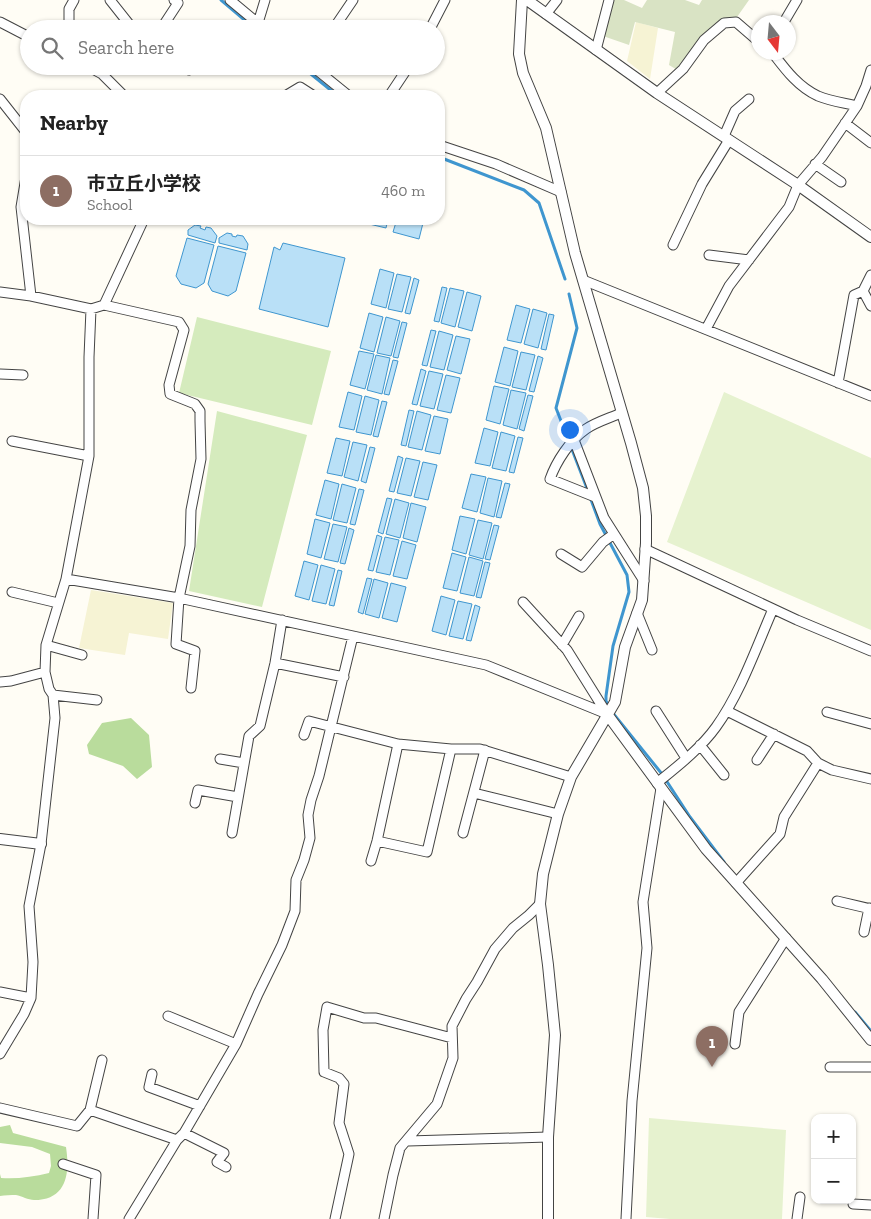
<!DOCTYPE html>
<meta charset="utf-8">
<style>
:root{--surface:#fff;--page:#f2f2f2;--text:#222;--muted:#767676;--line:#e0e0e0;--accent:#111827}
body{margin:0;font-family:"Zilla Slab","Noto Sans JP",serif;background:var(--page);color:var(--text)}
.controls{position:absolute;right:15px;bottom:15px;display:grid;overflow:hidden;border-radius:10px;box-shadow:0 1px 4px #0004}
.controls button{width:45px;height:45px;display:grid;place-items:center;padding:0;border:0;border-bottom:1px solid var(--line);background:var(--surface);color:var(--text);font:25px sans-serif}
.compass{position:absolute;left:751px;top:15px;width:45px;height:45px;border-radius:50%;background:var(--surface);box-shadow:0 1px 4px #0004;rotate:164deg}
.you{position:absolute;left:569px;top:429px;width:18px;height:18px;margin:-12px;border:4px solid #fff;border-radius:50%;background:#1a73e8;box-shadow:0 0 0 8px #1a73e833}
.badge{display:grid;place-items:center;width:32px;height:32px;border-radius:50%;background:var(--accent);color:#fff;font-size:16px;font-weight:700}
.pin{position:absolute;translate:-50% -41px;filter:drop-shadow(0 1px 2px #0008)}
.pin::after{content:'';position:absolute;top:26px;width:18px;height:15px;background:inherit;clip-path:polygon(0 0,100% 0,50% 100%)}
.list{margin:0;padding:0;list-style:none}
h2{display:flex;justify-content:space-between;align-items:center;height:65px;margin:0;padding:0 20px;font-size:21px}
h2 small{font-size:16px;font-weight:400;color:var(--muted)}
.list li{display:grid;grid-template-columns:32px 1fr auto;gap:15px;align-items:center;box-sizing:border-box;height:70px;padding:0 20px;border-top:1px solid var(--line)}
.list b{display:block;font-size:19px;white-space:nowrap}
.list p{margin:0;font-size:16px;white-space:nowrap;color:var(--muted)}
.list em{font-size:16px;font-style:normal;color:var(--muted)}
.icon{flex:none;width:28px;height:28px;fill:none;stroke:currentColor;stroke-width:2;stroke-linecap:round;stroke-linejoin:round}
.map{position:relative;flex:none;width:871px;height:1219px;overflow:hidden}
.search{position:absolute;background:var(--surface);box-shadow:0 1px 4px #0004;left:20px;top:20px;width:425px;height:55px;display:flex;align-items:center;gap:12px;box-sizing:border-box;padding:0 18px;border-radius:28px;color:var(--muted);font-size:19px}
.panel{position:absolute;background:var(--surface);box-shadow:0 1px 4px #0004;left:20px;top:90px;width:425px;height:135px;border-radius:20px}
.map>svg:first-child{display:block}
</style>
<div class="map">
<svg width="871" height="1219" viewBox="0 0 871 1219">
<rect width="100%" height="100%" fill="#fffdf5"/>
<path fill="#f6f3d4" d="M636,22L658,28L650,79L627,61Z
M91,590L173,603L168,639L129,633L125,655L79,648Z"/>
<path fill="#d5ebbd" d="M197,317L331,351L312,425L179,393Z
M217,411L307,435L262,607L189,591Z"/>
<path fill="#b9dc9c" d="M131,718L149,735L152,767L137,779L123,766L89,754L87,745L102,723Z
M10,1125L13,1133L66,1147C70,1173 67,1200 34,1200C28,1200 22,1196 16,1195C11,1195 5,1195 0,1196V1174L1,1178C17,1179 33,1177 49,1173L51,1166L50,1154L32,1147L0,1143V1127Z"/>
<path fill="#d9e3c4" d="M613,0H624L642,8L647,0H685L699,5L702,0H749L737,17L722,23L679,71L669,65L675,32L635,22L629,45L603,36Z"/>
<path fill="#e6f2cf" d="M724,392L871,458V630L667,542Z
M649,1118L786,1130L782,1219H670L646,1217Z"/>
<path fill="#b9e0f7" stroke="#3f96cf" d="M348,219H388L386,228Z
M397,219H424L419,239L393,232Z
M195,225L201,226L200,228L205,230L206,227L211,228L217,236L215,243L188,235V230Z
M227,233L232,234V236L236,237L237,235L243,236L248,244L247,250L219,243V238Z
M187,238L214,245L204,283L196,288L181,284L176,276Z
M283,243L345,258L328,327L259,309L274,247L280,250Z
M218,246L246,253L236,291L228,296L212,291L208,284Z
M380,269L394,273L386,308L371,304Z
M397,274L411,277L402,312L388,309Z
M414,278L419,280L410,314L405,313Z
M442,287L447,288L439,322L434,321Z
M450,288L464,291L455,327L441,323Z
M467,292L481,296L472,331L458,327Z
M516,305L530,309L521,343L507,340Z
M533,309L547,313L538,348L524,344Z
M369,313L383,317L374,352L360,348Z
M549,314L554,315L546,350L541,349Z
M386,317L400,321L391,356L377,353Z
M402,322L407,323L398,358L393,357Z
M431,330L436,331L427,366L422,365Z
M439,331L453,335L444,370L430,367Z
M456,336L470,339L461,374L447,370Z
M504,347L518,351L510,386L495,382Z
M359,351L374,354L365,389L350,385Z
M521,352L535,355L526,390L512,387Z
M376,355L390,358L382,394L367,390Z
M538,356L543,358L534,392L529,391Z
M393,360L398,361L389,395L384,394Z
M421,369L426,371L417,405L412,404Z
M429,371L443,374L434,409L420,406Z
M446,375L460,378L451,413L437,410Z
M494,386L509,389L500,424L486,420Z
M511,390L526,393L517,429L503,425Z
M348,392L362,396L354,430L339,427Z
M528,395L533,396L524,431L519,429Z
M365,396L379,400L371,435L356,432Z
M382,401L387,402L378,437L373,436Z
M409,410L414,411L406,446L401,445Z
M417,411L431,415L422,450L408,447Z
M434,416L448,419L440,454L425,451Z
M484,428L498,432L490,466L475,463Z
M501,432L515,436L506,471L492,468Z
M518,437L523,438L514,473L509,472Z
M336,438L350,441L342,476L327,473Z
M353,442L367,445L358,481L344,477Z
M370,447L375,448L366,483L361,481Z
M398,456L403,458L394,492L389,491Z
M406,458L420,461L411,496L397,493Z
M423,462L437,465L428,500L414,497Z
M471,474L486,477L477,512L462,508Z
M488,478L502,481L494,517L480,513Z
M325,480L339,484L331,519L316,515Z
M505,483L510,484L501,518L496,517Z
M342,484L356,488L347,523L333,520Z
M359,489L364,490L355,525L350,524Z
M387,498L392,499L383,534L378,532Z
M395,499L409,503L400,538L386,534Z
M411,503L426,507L417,542L403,538Z
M460,516L475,519L466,554L452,550Z
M315,519L330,523L321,558L307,554Z
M478,520L492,523L483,559L469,555Z
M333,524L347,527L338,562L324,559Z
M494,525L499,526L490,560L485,559Z
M349,528L354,530L345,564L340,563Z
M377,535L382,537L373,571L368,570Z
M385,537L399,540L390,575L376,572Z
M402,541L416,545L407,579L393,576Z
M452,553L466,557L457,591L443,588Z
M469,557L483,561L474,596L460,593Z
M304,561L318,565L309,600L295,596Z
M485,562L490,563L481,598L476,597Z
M321,565L335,569L326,604L312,601Z
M338,570L342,571L334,606L329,605Z
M367,578L372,579L363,614L358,612Z
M374,579L388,583L379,618L365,614Z
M391,583L406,587L397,622L382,618Z
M441,596L455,600L446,635L432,631Z
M458,601L472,604L463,639L449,636Z
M475,605L480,607L471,641L466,640Z"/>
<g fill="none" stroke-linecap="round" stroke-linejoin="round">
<path stroke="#3f96cf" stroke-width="3" d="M221,0L254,28
M301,66L338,96
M439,157L524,190L539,203L565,279
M569,294L577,328L556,408L588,491
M590,497L600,524L627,575L629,592L613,646L606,696V701L612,712L662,774L690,817L724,862
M855,1012L871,1031"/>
<g stroke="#444" stroke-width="11">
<path id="minor" d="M110,0L133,29
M230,0L265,29
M546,14L557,0
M0,22L29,37
M784,22L797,0
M336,25L353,0
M69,29V9L74,0
M161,29L178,3L174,0
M254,29L258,23L265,0
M430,29L445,0
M596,50L609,0
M772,52C785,69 798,87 818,96C830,101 845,103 857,106
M87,66L102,74L124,96
M312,66L349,96
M189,70L192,66
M657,93L683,69L704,40L724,23L736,22L758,41
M285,96L300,87L314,96
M389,96L409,66
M0,99L26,132
M845,123L871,143
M724,136L735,111L749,99
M439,145L496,164L561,192
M815,164L841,182
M26,177L21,207L31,296
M673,245L702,184L729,140
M709,255L749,260
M583,280L871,396
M863,291L871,306
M0,292L31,296L91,309L104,305L144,219
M104,305L179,322L184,330L169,385L170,394L195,404L200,411V421L201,459L191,510L190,546L179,598L176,644L195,651L191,688
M706,329L729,286L789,207L798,185L822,157L857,106L866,86L871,70
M0,374L23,375
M838,383L854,295L863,291L871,275
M574,440L604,518L644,581
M12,441L89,456
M595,497L550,479C556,462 570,440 586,429C596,422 610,418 621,413
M645,549L797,620L871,651
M561,554L582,567L603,542L614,534
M66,579L179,598L486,665L607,714
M12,592L58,603
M523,602L567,650L607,714
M637,613L652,650
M46,645L82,655
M562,645L579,616
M275,663L344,677
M0,682L11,681L45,672
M53,695L97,700
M656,711L686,758
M727,711L807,751L818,763L832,770L871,779
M827,712L871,724
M304,735L309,721L398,744L451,749H480L571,777
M700,745L724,775
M220,759L244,763
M757,760L774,734
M657,783C678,766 701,748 716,727C741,692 756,648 773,609
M474,793L558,814
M195,803L198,790L238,797
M232,833L249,736L260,726L275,663L282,620
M463,833L485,750
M377,841L427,852L451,749
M371,861L377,841L398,744
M736,883L780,834L784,817L818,763
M837,901L871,909
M864,932L869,908
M0,992L31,998
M168,1016L236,1044
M735,1044L739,1012L786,938
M0,1054L24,1014L31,998L33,962L29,906L41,844L55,718L53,695L49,689L45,672L46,645L66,579L89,456V357L91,309
M830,1067H871
M152,1074L149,1087L200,1106
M0,1108L77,1126L90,1110L177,1140
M90,1110L102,1060
M184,1133L224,1153L217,1162L226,1167
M408,1141L548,1137
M63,1164L96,1175L93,1219
M853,1204L871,1205
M129,1219L177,1140L184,1133L236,1044L258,994L282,945L295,911L296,880L304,860L310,838L308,815L311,800L319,776L353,636
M335,1219L349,1154L339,1123L344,1084L339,1078L324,1072L323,1030L327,1007L364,1018H376L452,1038
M384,1219L393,1175L400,1148L437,1104L453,1058L452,1026L466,999L477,982L495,949L513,928L529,915L540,904
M626,1219L632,1101L647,948L643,902L661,788
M797,1219L800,1197"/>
</g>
<g stroke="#444" stroke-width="12">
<path id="tertiary" d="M522,0L519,54L523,73L546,128L575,253L631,443L643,488L646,516V543L642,600L625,647L615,702L571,777L558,814L543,874L540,904L548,965L555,1035L548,1137V1219
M527,0L657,93L798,185L871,237
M607,714L706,849L822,979L871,1040
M0,839L41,844"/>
</g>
<use href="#minor" stroke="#fff" stroke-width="9"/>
<use href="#tertiary" stroke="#fff" stroke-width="10"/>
</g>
</svg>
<div class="controls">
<button>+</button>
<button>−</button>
</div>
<svg class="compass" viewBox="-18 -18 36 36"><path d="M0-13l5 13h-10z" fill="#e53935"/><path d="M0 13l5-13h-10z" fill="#767676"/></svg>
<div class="you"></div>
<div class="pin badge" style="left:712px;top:1067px;background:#8d6e63">1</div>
<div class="search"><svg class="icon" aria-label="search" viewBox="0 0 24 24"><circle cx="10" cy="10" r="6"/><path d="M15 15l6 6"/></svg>Search here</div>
<section class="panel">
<h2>Nearby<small></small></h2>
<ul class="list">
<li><span class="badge" style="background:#8d6e63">1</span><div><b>市立丘小学校</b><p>School</p></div><em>460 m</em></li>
</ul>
</section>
</div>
